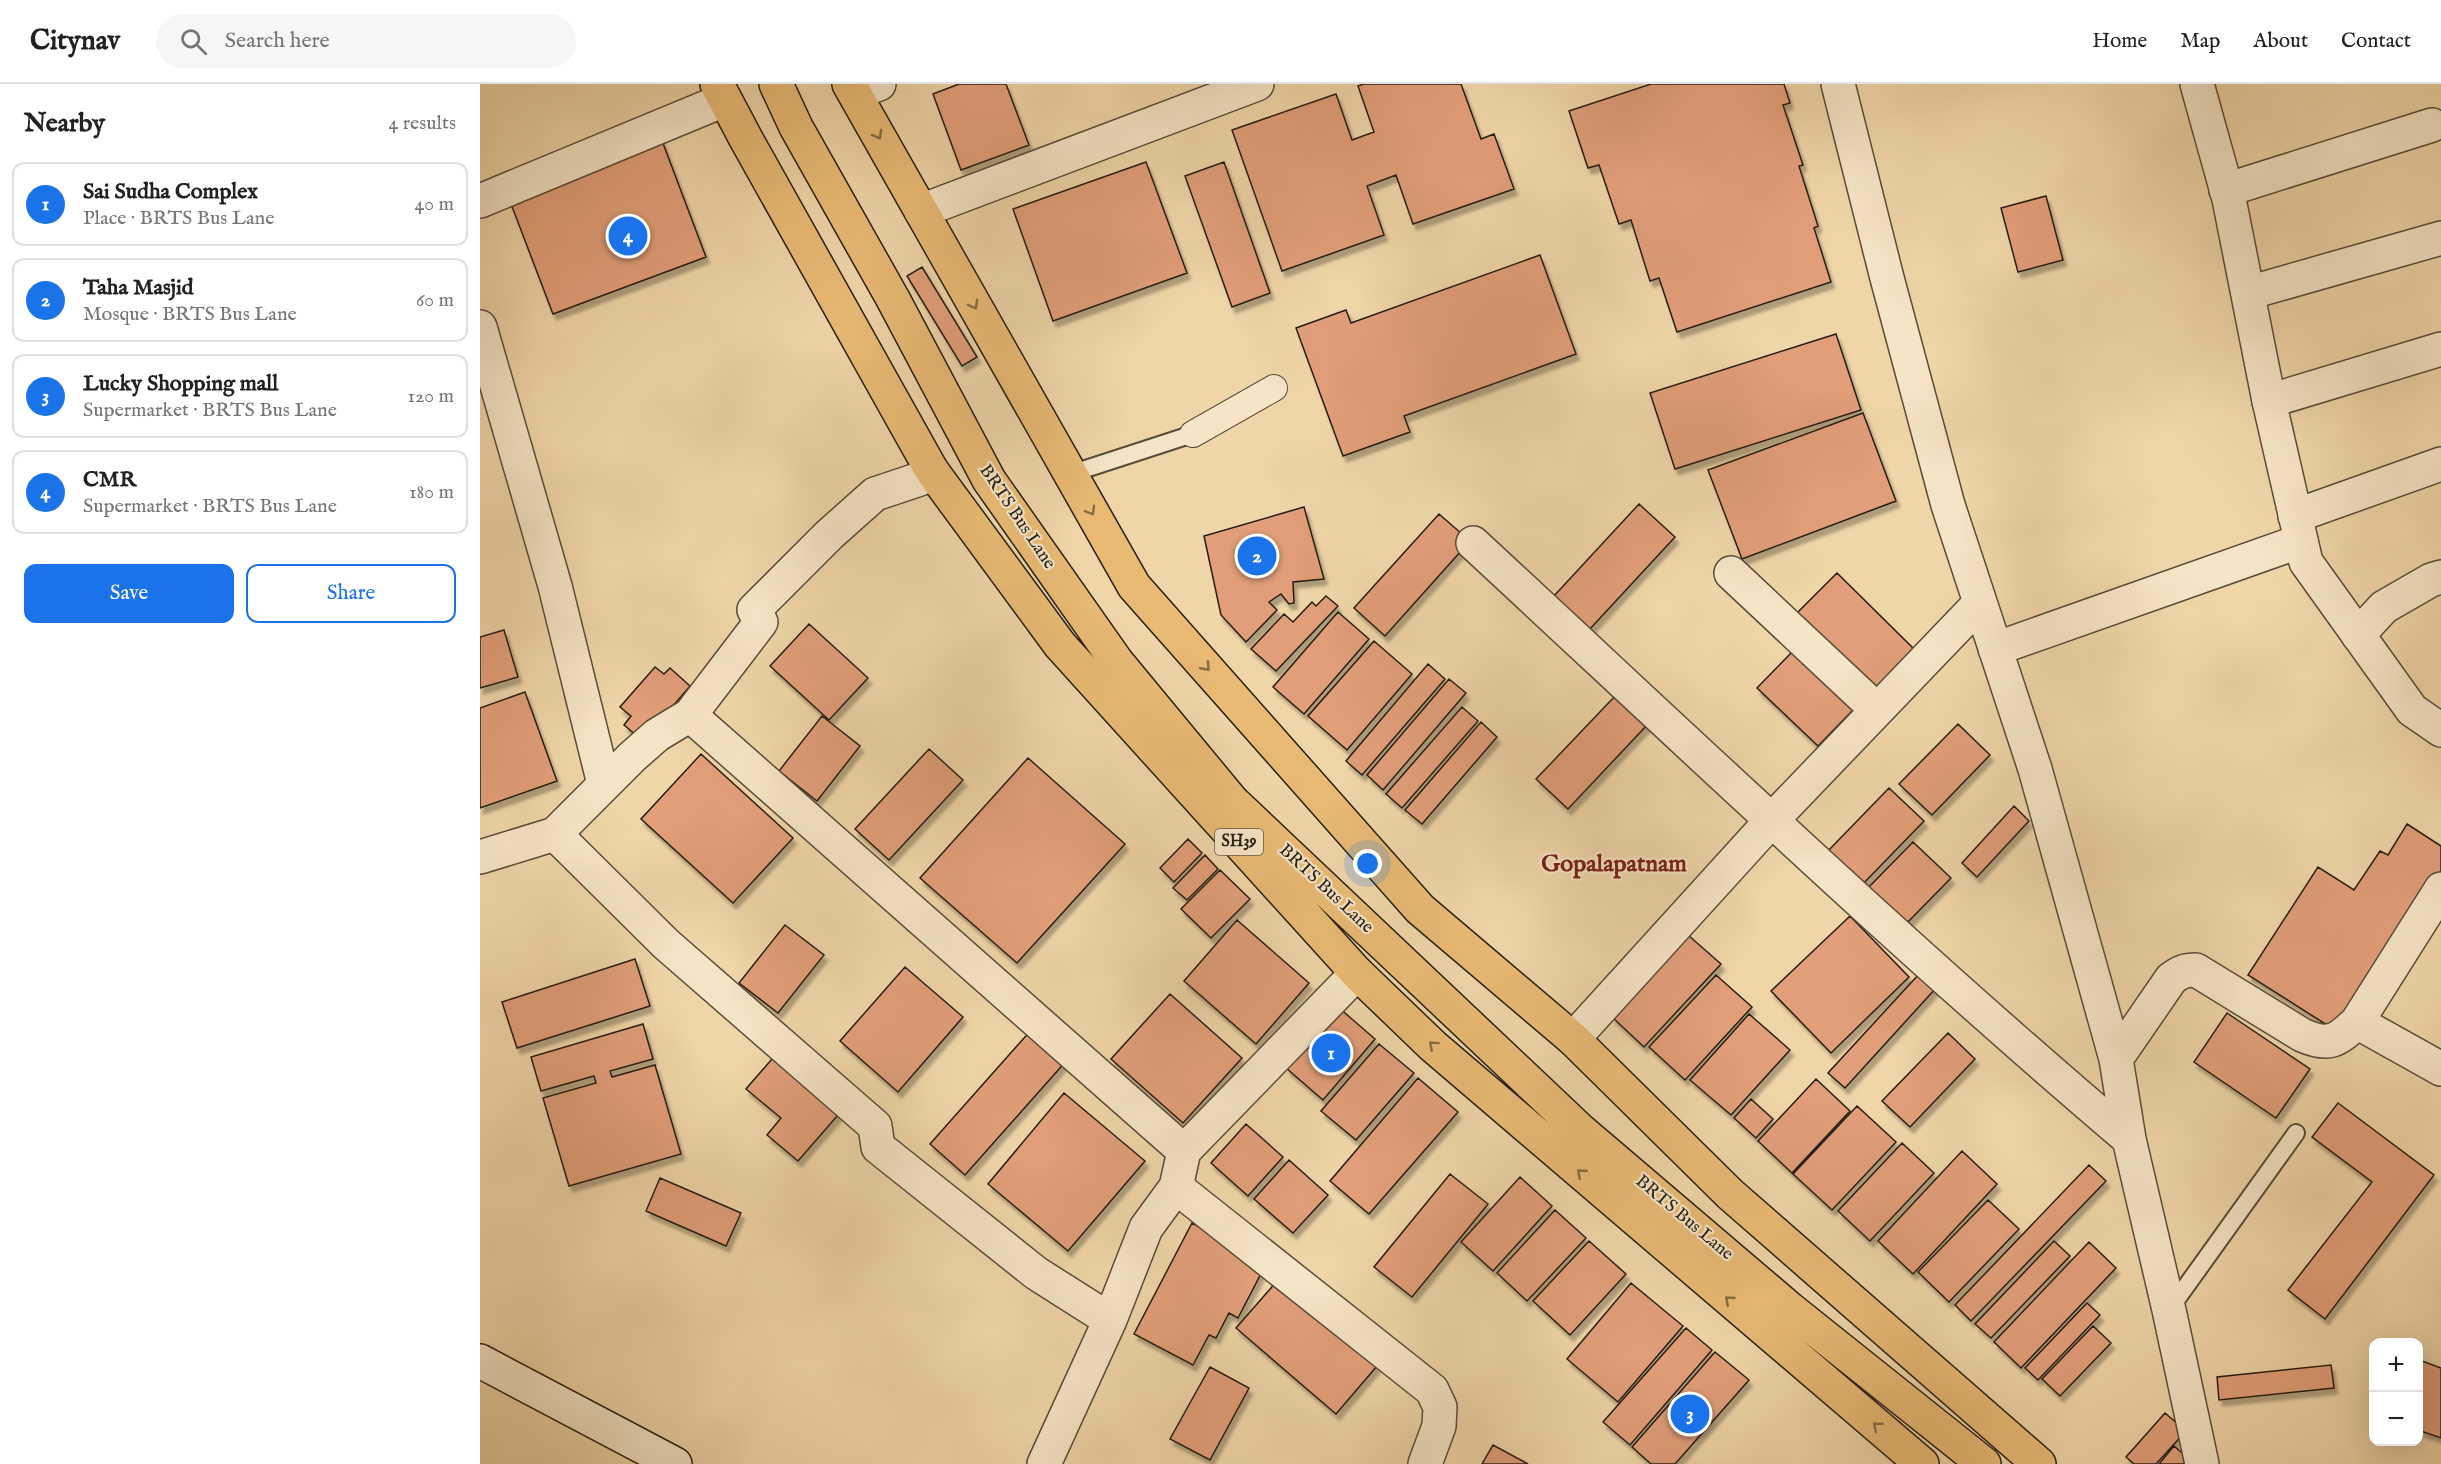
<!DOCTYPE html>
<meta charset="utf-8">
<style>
:root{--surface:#fff;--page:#f6f6f6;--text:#202124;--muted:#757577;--line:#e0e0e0;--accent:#1a73e8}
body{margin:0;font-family:"IM FELL English",serif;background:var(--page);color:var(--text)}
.controls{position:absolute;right:18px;bottom:18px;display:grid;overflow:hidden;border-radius:12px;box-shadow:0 6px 24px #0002}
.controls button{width:54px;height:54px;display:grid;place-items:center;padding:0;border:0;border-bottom:2px solid var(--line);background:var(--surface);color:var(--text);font:30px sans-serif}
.you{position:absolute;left:888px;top:780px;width:21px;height:21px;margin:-15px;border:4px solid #fff;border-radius:50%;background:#1a73e8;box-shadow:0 0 0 9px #1a73e833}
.badge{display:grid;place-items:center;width:39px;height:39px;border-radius:50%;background:var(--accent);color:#fff;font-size:20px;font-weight:700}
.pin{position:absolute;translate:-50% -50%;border:3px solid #fff;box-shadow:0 2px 6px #0006}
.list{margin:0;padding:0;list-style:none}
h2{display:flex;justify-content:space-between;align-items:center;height:78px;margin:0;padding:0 24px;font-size:26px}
h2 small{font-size:20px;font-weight:400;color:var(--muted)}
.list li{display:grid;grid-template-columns:39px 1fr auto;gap:18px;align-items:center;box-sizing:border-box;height:84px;margin:0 12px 12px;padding:0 12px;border:2px solid var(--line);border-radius:12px}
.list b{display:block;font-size:22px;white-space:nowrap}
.list p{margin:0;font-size:20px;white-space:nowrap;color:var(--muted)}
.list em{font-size:20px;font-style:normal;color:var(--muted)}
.actions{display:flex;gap:12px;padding:18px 24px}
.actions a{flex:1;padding:14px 0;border:2px solid var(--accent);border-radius:12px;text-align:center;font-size:21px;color:var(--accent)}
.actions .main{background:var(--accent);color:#fff}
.icon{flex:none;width:33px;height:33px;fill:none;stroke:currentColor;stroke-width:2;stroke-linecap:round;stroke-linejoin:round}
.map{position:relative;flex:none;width:1961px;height:1380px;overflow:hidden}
header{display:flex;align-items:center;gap:36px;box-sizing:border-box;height:84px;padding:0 30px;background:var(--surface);border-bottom:2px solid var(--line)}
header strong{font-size:28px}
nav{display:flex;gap:33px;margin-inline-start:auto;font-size:21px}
.search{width:420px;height:54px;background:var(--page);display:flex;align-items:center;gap:15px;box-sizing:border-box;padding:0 21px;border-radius:33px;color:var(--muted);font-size:22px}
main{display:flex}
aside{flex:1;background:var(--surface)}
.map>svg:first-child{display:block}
</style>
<header>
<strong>Citynav</strong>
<div class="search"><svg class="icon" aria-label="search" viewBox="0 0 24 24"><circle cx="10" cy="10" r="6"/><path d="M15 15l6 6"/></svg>Search here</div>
<nav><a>Home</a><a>Map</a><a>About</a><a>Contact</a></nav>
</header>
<main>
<aside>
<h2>Nearby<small>4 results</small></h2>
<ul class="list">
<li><span class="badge">1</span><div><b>Sai Sudha Complex</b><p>Place · BRTS Bus Lane</p></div><em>40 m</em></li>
<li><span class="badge">2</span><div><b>Taha Masjid</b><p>Mosque · BRTS Bus Lane</p></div><em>60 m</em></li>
<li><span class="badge">3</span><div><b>Lucky Shopping mall</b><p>Supermarket · BRTS Bus Lane</p></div><em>120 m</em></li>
<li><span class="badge">4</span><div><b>CMR</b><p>Supermarket · BRTS Bus Lane</p></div><em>180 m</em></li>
</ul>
<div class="actions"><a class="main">Save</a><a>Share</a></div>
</aside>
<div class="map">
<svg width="1961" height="1380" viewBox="0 0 1961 1380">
<defs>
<filter id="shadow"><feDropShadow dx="3.5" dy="6" stdDeviation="1.5" flood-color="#0004"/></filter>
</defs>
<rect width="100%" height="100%" fill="#efd5a8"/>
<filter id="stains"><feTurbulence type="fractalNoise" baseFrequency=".00333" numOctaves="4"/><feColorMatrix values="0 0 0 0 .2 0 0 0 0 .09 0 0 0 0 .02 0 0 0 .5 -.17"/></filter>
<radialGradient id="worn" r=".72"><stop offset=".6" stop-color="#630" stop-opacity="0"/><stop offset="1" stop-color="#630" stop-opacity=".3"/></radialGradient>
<path fill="#e19e78" stroke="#261e14" stroke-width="1.5" filter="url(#shadow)" d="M479,0H526L549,61L481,86L453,10Z
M884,0H981L1001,55L1014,50L1034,105L933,140L916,91L887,102L904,151L802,187L752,46L856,10L872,56L894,48L878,2Z
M1171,0H1304L1310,19L1303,21L1323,81L1319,82L1338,142L1334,144L1351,198L1197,248L1179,194L1170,197L1151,136L1139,140L1119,81L1108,84L1089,27Z
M181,54L226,173L73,230L28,112Z
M666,78L707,189L573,237L533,125Z
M744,78L790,209L752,223L705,92Z
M1566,112L1583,176L1538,188L1521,124Z
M1060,171L1096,270L924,332L930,348L863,372L816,244L866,226L871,239Z
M442,183L497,273L482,282L427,192Z
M1356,250L1381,326L1195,385L1170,309Z
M1383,329L1416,417L1262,475L1228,386Z
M1159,420L1195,453L1109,546L1073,513Z
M824,423L844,495L813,498L814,519L809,520L801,510L789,518L797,526L766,558L741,531L724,452Z
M959,430L990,457L905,552L874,524Z
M1357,489L1435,566L1392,608L1315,531Z
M846,512L858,522L796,587L771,565L804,530L813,538L832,518L836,522Z
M858,528L889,555L824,630L793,603Z
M329,540L388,594L349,636L290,582Z
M24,546L38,593L0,604V553Z
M894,557L932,590L867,666L828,632Z
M1312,568L1373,626L1338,662L1277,604Z
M948,580L965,595L882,691L866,677Z
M175,583L184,590L190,584L210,602L163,657L144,641L151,632L140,623Z
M969,595L986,609L903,706L887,691Z
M45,608L77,697L0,724V624Z
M1137,610L1168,640L1088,725L1056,695Z
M982,623L998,637L922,724L906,710Z
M342,632L380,662L337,717L299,687Z
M1001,638L1017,653L942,740L925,726Z
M1478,640L1510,671L1452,731L1419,700Z
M449,665L483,696L409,776L375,745Z
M221,670L313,754L253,819L161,735Z
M548,674L645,760L537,879L440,794Z
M1409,704L1444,737L1381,802L1346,769Z
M1534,722L1549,737L1497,793L1482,779Z
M1927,740L1961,762V787L1858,948L1768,891L1838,783L1874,806L1900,767L1908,771Z
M708,755L722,769L694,798L680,784Z
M1433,758L1471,794L1424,842L1386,806Z
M725,771L738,785L707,816L693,804Z
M740,786L770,815L731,854L701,825Z
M1370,832L1429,893L1351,969L1291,907Z
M757,836L829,899L776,960L704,897Z
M305,841L344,871L298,929L259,899Z
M1208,851L1241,880L1164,963L1132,933Z
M155,875L170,922L37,964L22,918Z
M425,883L483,933L418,1008L360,957Z
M1440,889L1456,904L1365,1004L1348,989Z
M1236,891L1272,923L1205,996L1169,963Z
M690,910L762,974L703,1039L631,975Z
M858,923L895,955L843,1016L806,984Z
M1747,929L1830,985L1796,1034L1714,978Z
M1269,930L1310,966L1251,1031L1210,996Z
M163,940L173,975L130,987L132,993L175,981L201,1070L89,1102L63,1014L116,999L114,992L61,1007L51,973Z
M552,945L587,976L485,1091L450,1060Z
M1468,949L1495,975L1430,1043L1402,1017Z
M899,960L934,989L876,1056L841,1027Z
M298,968L364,1024L318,1077L287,1051L301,1034L266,1005Z
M938,994L978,1028L889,1130L850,1097Z
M1336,995L1370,1027L1312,1089L1278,1057Z
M584,1009L665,1077L588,1167L508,1100Z
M1271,1015L1293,1035L1276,1054L1254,1034Z
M1858,1019L1954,1091L1845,1235L1808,1206L1892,1098L1832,1053Z
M1377,1022L1416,1058L1352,1126L1313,1090Z
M766,1040L803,1073L768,1112L731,1079Z
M1422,1059L1454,1089L1390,1157L1358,1127Z
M1482,1067L1517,1100L1433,1190L1398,1157Z
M809,1076L848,1111L813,1149L774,1115Z
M1609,1081L1626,1097L1491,1237L1475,1221Z
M970,1090L1008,1120L932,1213L894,1183Z
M1040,1093L1072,1122L1013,1187L981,1158Z
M180,1094L261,1129L246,1162L166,1127Z
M1508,1116L1539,1145L1469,1218L1438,1188Z
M1075,1126L1106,1154L1047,1217L1017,1189Z
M712,1139L787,1178L758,1234L749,1229L736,1254L729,1251L713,1281L654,1250Z
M1109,1157L1146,1190L1090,1251L1053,1217Z
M1574,1157L1590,1172L1511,1254L1495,1240Z
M1609,1158L1636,1184L1541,1284L1514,1258Z
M804,1189L903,1275L856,1330L756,1244Z
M1151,1199L1203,1242L1138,1318L1087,1275Z
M1607,1219L1620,1231L1558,1296L1545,1284Z
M1613,1242L1631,1259L1580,1312L1562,1295Z
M1206,1244L1232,1266L1150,1361L1123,1338Z
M1235,1268L1269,1296L1195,1380H1171L1152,1363Z
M1942,1277L1961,1284V1354L1938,1346V1287Z
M1851,1281L1854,1304L1739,1316L1737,1293Z
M730,1283L769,1304L730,1376L690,1355Z
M1685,1329L1706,1347L1676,1380H1654L1646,1373Z
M1013,1361L1048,1380H1002Z
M1694,1362L1708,1374L1703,1380H1679Z"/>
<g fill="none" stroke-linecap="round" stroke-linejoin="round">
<g stroke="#584c39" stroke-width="20">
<path id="service" d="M590,390L713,350
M1689,1226L1816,1049"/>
</g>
<g stroke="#584c39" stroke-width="28">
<path id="pedestrian" d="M713,350L794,304"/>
</g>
<g stroke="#584c39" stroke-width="36">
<path id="minor" d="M1358,0L1407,194L1468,421L1555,685L1636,975L1649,1055L1689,1226L1722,1380
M375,9L399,0
M1746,106L1952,41
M0,117L244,16
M441,127L777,0
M1768,209L1961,154
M0,243L75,502L124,700
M1789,317L1961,265
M1815,432L1961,380
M993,459C1210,660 1424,864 1649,1055
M1251,489L1397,626
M1878,551L1904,523L1951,496L1961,493
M1515,565L1821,457
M210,631L704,1067
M75,750L186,860L395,1042L398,1063L556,1189L630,1236L564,1380
M0,773L75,750L152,673L177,651L210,631L281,538L274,526L349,451L395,410L440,395L452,387
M1877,938L1961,985
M1093,955L1291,737L1500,519
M1636,975L1691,895C1700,888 1705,886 1716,886L1822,951C1849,963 1857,957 1877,938L1961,805
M696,1103L952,1306L960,1323L959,1342L945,1380
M630,1236L666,1144L696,1103L704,1067L877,889"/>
</g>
<g stroke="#584c39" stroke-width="36">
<path id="tertiary" d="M1717,0L1749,115L1789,317L1826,478L1932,626L1961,646"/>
</g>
<g stroke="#261e14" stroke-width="36">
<path id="secondary" d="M0,1277L195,1380"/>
</g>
<g stroke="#261e14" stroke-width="36">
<path id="primary" d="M237,0L266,55L452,387L580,561L877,889L953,962L1442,1380
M296,0L316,43L413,215L509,396L637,578L752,717L1100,1046L1310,1225L1504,1380
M369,0L654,502L940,825L1093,955L1250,1110L1559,1380"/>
</g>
<use href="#service" stroke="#f5e4c6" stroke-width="16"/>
<use href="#pedestrian" stroke="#f5e4c6" stroke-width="26"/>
<use href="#minor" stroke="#f5e4c6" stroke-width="33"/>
<use href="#tertiary" stroke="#f5e4c6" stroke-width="33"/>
<use href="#secondary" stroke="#f5e4c6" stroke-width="33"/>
<use href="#primary" stroke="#e8ba74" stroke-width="33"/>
</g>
<defs><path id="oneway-chevron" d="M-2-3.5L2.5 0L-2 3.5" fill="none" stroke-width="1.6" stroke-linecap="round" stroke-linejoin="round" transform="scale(1.5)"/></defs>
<g stroke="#876c44">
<use href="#oneway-chevron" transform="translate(398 51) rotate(61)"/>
<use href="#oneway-chevron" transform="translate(494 221) rotate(61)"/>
<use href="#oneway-chevron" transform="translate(611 427) rotate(60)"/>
<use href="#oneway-chevron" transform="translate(726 583) rotate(48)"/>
<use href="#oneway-chevron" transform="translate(953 961) rotate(-138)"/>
<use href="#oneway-chevron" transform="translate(1101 1089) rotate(-139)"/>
<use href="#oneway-chevron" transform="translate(1249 1216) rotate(-139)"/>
<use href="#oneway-chevron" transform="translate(1397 1342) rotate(-140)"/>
</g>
<g text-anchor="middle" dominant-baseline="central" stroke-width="4.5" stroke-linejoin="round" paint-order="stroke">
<rect fill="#f5e4c6" stroke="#645949" stroke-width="1.5" x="735" y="745" width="48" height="26" rx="4.5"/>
<g font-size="16" font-weight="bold" fill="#261e14">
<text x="759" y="758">SH39</text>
</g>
<g font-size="18" fill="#261e14" stroke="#f5e4c6">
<text transform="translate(537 433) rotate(56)">BRTS Bus Lane</text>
<text transform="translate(846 805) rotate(43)">BRTS Bus Lane</text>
<text transform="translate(1204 1134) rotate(40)">BRTS Bus Lane</text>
</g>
<g font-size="24" font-weight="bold" fill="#7a1f14" stroke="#f5e4c6">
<text x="1134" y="780">Gopalapatnam</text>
</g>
</g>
<rect width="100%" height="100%" filter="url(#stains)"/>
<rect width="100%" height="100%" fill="url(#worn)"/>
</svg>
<div class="controls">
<button>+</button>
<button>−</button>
</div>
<div class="you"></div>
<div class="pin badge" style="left:851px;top:969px">1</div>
<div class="pin badge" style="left:777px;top:472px">2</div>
<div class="pin badge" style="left:1210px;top:1330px">3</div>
<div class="pin badge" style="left:148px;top:152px">4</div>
</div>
</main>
